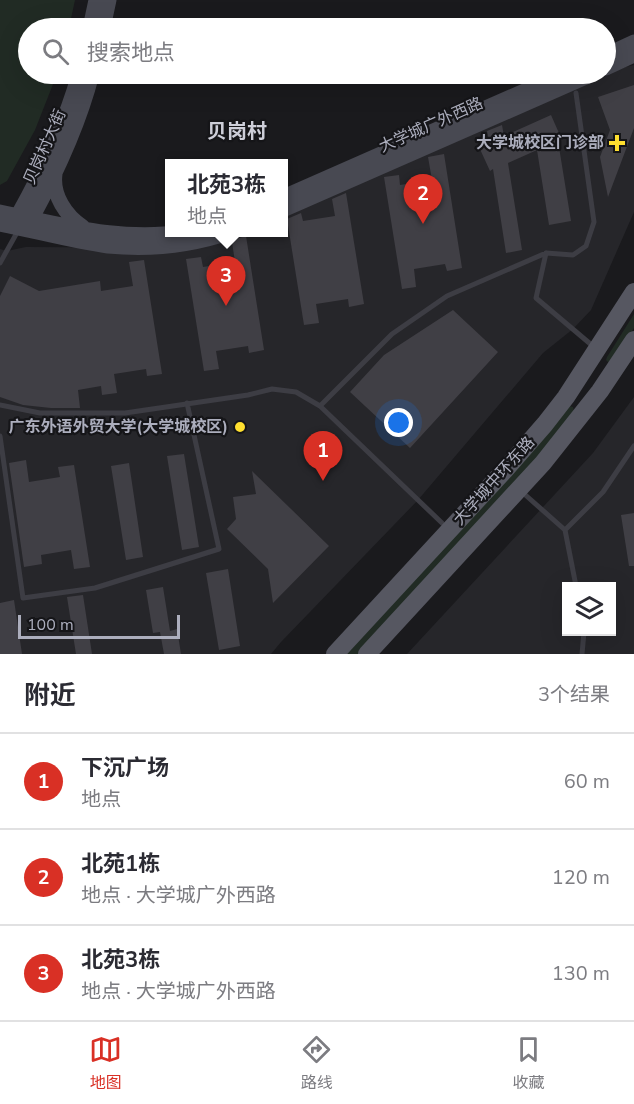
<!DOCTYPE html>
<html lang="zh">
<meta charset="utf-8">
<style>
:root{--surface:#fff;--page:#f2f2f3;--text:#2b2b33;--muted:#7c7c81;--line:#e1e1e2;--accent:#d93025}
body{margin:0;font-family:"Nunito Sans","Noto Sans SC",sans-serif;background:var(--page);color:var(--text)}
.controls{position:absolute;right:18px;bottom:18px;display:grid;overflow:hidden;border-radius:0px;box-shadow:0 6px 24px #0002}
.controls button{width:54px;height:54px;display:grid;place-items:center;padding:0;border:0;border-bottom:2px solid var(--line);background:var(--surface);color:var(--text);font:30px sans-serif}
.scale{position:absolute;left:18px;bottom:15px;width:162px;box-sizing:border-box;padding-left:6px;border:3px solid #acaebd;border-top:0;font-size:16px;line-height:21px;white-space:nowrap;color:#acaebd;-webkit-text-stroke:4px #151518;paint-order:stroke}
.you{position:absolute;left:399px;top:423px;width:21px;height:21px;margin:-15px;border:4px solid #fff;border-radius:50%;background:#1a73e8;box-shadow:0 0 0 9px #1a73e833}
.badge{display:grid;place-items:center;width:39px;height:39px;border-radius:50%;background:var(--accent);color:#fff;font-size:20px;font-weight:700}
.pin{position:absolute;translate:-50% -50px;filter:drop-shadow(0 2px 3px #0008)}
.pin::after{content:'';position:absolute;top:32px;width:21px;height:18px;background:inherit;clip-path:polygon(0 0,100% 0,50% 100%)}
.popup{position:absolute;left:165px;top:159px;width:123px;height:78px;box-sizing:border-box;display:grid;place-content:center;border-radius:0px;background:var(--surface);filter:drop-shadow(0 2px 4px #0005);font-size:20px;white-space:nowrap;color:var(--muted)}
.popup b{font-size:22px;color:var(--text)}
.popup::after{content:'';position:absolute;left:50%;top:100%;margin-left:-12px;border:12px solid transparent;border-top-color:var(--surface)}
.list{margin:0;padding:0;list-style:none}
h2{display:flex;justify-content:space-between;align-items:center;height:78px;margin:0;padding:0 24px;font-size:26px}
h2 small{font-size:20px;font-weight:400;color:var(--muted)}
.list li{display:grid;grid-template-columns:39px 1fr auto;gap:18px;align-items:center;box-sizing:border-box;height:96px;padding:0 24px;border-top:2px solid var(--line)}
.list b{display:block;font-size:22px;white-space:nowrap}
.list p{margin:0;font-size:20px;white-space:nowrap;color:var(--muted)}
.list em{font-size:20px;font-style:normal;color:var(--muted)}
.icon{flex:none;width:33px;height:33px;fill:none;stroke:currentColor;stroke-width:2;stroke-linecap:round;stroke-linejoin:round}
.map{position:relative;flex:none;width:634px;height:654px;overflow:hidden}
.search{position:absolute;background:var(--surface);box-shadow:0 6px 24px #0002;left:18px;right:18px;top:18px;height:66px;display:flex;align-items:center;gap:15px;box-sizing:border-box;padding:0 21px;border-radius:33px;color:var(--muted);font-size:22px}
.sheet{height:366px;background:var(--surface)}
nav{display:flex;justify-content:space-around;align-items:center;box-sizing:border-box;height:84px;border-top:2px solid var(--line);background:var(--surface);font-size:16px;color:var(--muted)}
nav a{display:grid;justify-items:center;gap:3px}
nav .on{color:var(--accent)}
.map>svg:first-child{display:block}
</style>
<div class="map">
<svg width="634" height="654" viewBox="0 0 634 654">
<rect width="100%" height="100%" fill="#1a1a1d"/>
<path fill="#26262a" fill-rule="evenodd" d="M634,65V212L591,310L573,329L543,353L418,500L281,642L271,654H0V249L7,251L26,247L180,248L221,233L283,232V209L403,164L625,67Z
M634,397V654H407L593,453ZM566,586H612V632H566Z"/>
<path fill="#212b24" d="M0,0H75L69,28H28V74H57L35,130L7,181L0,185Z
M634,314V328L613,361L609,363L606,360L607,357Z
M569,406L573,407L574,411L517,483L359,654H344Z"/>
<path fill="#403f45" d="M634,85V128L608,197L600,157L610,130L598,97Z
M551,115L562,140L558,141L571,221L549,225L537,150L508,163L522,250L506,253L493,169L490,171L479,147L489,142L487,131L502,125L504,136Z
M444,154L462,268L447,271L445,264L414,269L416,287L402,289L384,177L399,175L400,185L432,180L428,157Z
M346,193L364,304L349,307L348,299L316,304L319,323L304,325L287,219L301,213L303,221L335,216L332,199Z
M246,236L264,350L249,353L248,346L216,351L219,369L204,371L186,259L201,257L203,267L235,262L232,242L239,238Z
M144,260L162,374L147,376L146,369L114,374L117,393L102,395L101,386L78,390L80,408H51L23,405L0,397V296L10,276L39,291L100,281L101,291L133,286L129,262Z
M453,310L498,352L410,448L350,392L384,355Z
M184,454L199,547L182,550L167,456Z
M26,460L29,482L60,477L58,467L74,465L90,567L74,569L71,550L41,555L42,564L24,567L9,463Z
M129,463L143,557L126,560L111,466Z
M252,471L329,546L273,603L268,569L227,529L236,519L233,497L256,494Z
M634,513V566H629L621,515Z
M228,569L240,646L219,650L206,573Z
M163,587L170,631L177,629L181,654H164L160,632L153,633L146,590Z
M83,595L92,654H76L67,597Z
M14,600L22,654H0V603Z"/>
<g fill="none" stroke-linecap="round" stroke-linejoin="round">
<path stroke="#3d3d44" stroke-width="5" d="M546,253L573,255L586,246L594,222L576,93
M0,263L19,229
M0,405L40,413H125L248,395L272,389L296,392L320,406L442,523
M320,406L392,334L447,296L546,253L536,298L594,347
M0,436L23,598L95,588L219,549L187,403
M522,492L565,530L576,586
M565,530L603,492L634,446
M582,654L584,632"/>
<path stroke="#484952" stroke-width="15" d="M90,28L96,0
M103,28L109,0
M606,55L634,42
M606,68L634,55
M55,174C52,195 66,216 83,227
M283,197L563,74
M283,210L593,74
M0,212C60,224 121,242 182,232
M0,224C36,231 72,241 108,246C150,250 191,246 231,232
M24,224L32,218C57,172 79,125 92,74
M19,225L18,215C43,170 65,124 79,74"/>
<path stroke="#565761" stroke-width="18" d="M335,654L504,471L545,424L566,397L634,292
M367,654L543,463L600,391L634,340"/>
</g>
<g fill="#ffdf2f" stroke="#151518" stroke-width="2">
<path d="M614 134h6v6h6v6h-6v6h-6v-6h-6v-6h6z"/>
<circle cx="240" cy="427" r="6"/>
</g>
<g text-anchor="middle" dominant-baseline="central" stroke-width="4.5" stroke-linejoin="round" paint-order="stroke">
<g font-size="16" fill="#acaebd" stroke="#151518">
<text transform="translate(431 125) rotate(-24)">大学城广外西路</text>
<text transform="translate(45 147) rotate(-66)">贝岗村大街</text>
<text transform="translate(494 481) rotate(-48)">大学城中环东路</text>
</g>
<g font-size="16" font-weight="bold" fill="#acaebd" stroke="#151518" text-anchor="end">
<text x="604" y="143">大学城校区门诊部</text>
<text x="228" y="427">广东外语外贸大学(大学城校区)</text>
</g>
<g font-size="20" font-weight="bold" fill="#cdced8" stroke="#151518">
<text x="237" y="131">贝岗村</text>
</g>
</g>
</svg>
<div class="controls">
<button><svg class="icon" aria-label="layers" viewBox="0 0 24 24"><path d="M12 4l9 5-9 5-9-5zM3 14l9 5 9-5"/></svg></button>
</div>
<div class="scale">100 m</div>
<div class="you"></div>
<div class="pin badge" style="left:323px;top:481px">1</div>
<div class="pin badge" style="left:423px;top:224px">2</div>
<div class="pin badge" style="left:226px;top:306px">3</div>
<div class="popup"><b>北苑3栋</b>地点</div>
<div class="search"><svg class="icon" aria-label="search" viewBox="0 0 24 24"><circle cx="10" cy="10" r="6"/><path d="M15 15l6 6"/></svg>搜索地点</div>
</div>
<section class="sheet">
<h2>附近<small>3个结果</small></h2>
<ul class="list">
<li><span class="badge">1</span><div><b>下沉广场</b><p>地点</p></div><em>60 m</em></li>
<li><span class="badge">2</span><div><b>北苑1栋</b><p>地点 · 大学城广外西路</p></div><em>120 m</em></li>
<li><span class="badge">3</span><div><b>北苑3栋</b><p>地点 · 大学城广外西路</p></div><em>130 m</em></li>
</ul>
</section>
<nav>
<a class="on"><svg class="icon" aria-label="map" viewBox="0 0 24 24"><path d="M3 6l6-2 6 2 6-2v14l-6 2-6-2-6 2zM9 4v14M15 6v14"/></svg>地图</a>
<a><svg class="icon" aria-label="directions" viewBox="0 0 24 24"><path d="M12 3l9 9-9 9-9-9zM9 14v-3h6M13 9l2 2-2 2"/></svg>路线</a>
<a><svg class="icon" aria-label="saved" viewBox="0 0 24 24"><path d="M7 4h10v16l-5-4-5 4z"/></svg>收藏</a>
</nav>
